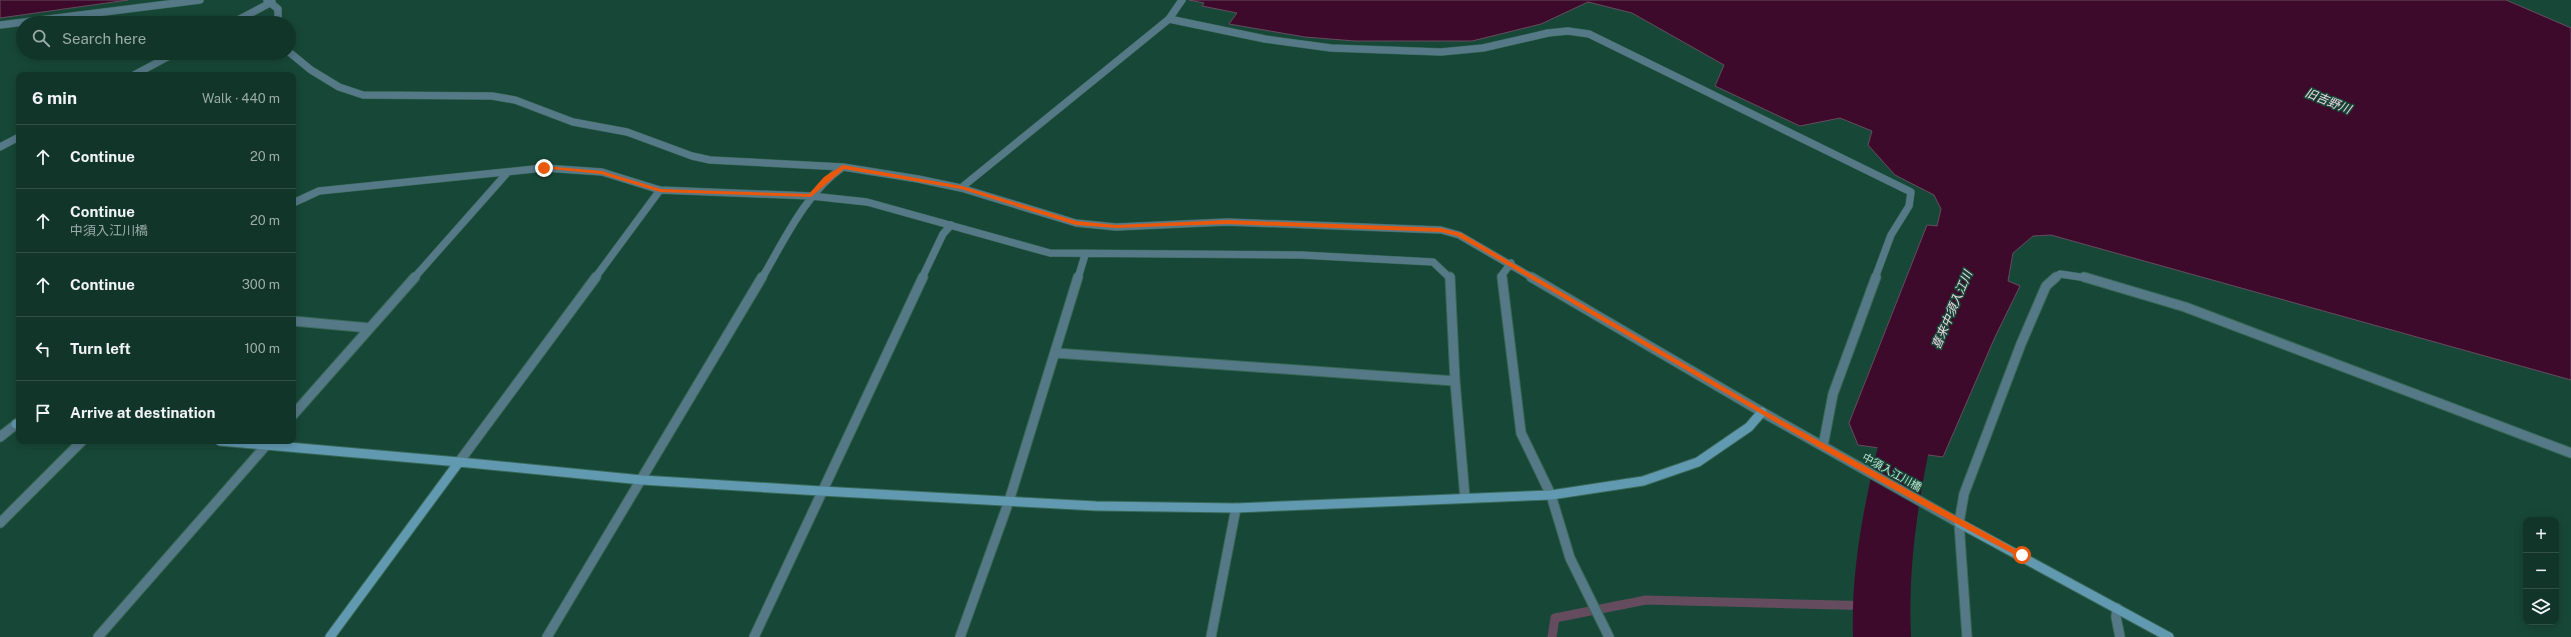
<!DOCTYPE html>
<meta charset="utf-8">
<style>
:root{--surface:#113629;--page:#1e4135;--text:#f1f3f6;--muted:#9caba8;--line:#305046}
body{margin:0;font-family:"Public Sans","Noto Sans JP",sans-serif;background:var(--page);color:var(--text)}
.controls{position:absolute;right:12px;bottom:12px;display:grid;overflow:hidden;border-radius:8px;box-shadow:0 2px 10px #0003}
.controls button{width:36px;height:36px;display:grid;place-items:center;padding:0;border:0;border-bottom:1px solid var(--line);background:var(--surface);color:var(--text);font:20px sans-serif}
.stop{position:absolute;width:12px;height:12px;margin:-9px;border:3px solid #ea580c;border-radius:50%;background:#fff}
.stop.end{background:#ea580c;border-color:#fff;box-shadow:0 1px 4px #0008}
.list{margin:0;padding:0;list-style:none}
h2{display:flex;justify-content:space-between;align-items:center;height:52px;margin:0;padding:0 16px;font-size:17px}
h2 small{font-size:13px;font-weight:400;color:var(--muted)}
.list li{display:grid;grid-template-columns:26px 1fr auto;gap:12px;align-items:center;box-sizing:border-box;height:64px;padding:0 16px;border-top:1px solid var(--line)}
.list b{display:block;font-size:15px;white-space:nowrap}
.list p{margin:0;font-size:13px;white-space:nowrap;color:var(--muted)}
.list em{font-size:13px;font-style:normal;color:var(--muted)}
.icon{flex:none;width:22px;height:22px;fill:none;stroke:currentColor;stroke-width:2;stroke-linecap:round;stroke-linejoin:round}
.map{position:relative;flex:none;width:2571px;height:637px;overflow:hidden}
.search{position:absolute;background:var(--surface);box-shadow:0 2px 10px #0003;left:16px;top:16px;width:280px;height:44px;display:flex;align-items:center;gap:10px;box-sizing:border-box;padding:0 14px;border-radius:22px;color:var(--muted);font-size:15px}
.panel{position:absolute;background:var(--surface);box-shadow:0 2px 10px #0003;left:16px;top:72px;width:280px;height:372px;border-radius:8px}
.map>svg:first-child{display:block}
</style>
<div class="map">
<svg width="2571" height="637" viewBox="0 0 2571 637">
<rect width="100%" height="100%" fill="#174837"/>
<path fill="#3e0a2b" stroke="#644c5e" d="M0,0H128L0,18Z
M1189,0H2506L2571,28V380L2051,235L2033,236L2013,253L2008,281L2020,286L1995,337L1943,457L1858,445L1849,423L1927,225L1937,226L1941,209L1934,195L1895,175L1868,145L1872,131L1840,118L1800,126L1715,86L1724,65L1632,13L1588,2L1541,24L1472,41H1355L1305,37L1229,24L1237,13L1202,6L1204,3Z"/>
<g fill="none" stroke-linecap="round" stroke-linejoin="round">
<path stroke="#644c5e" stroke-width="9" d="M1552,637L1555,618L1646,600L1879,606"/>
<path fill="#3e0a2b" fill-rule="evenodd" d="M1918,371L1936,377L1943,389C1935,410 1932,433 1928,455C1916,515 1908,575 1911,637H1853C1851,575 1862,515 1876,455C1882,428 1886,401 1900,377Z"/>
<g stroke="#386856" stroke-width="8">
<path id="street-far1" d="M267,0L278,9V23
M1169,19L1265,39L1331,48L1441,52L1483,48L1548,33L1568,31L1589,34L1911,192L1909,206L1891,235L1875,278
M232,23L272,2
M0,25L200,0
M289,52L311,70L339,87L363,95L492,96L515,100L573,122L627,132L692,156L710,160L843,167L918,179L961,188L1076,223L1116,227L1227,222L1441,230L1459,235L1533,278
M134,75L175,53
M0,147L19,137
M961,188L1169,19L1182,0
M293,203L319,191L544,168L602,172L660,190L811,196L867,202L1050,253L1301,255L1433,262L1450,278
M414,278L507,173
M595,278L660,190
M762,278C785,239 805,194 843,167
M922,278L943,234L951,225
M1078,278L1085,255
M1502,278V275L1511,263
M2055,278L2060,274L2087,278"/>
</g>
<g stroke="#386856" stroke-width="11">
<path id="street" d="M1450,277L1455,381L1465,498
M1502,277L1521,433L1551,495L1570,558L1609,637
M1531,277L1762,412L1959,523
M2084,277L2185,307L2571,453
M293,321L370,328
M1055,353L1455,381
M293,415L415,277
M0,437L19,422
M1823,446L1833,394L1876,277
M459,462L596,277
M0,523L82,441
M2117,608L2116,617L2120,637
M98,637L269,442
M547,637L762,277
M754,637L923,277
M960,637L1009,501L1078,277
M1211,637L1236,508
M1967,637L1959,523L1964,494L2021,344L2046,286L2056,277"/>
</g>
<g stroke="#386856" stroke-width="11">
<path id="secondary" d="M16,424H19
M220,441L459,462
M1959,523L2169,637
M330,637L459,462L642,480L821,491L1096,506L1236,508L1551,495L1643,481L1698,462L1749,427L1762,412"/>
</g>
<use href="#street-far1" stroke="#567988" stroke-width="7"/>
<use href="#street" stroke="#567988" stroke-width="9"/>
<use href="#secondary" stroke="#6199b1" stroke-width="9"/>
</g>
<path fill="#ea580c" d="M843,165L962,186L1076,221L1116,225L1227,220L1441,228L1461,233L1765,411L2026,555L2019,557C1836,461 1659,354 1480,249L1457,236L1441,232L1227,224L1116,228L1076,225L961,189L844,169L811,197L660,192L601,174L541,168L544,166L602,171L661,189L809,194L824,177Z"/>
<g text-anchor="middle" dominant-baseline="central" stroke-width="3" stroke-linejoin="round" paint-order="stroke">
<g font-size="11" fill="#bce6d4" stroke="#174837">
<text transform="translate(1892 472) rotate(29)">中須入江川橋</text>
</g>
<g font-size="12" font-style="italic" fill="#f1d6e3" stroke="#174837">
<text transform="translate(2328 101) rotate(22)">旧吉野川</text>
<text transform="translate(1952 310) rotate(-67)">喜来中須入江川</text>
</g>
</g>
</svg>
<div class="controls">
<button>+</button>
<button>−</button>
<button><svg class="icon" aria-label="layers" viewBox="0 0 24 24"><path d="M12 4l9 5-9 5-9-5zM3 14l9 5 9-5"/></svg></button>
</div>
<div class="stop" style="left:2022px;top:555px"></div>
<div class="stop end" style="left:544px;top:168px"></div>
<div class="search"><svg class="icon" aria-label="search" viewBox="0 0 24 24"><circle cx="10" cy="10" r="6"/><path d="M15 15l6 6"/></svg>Search here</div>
<section class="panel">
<h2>6 min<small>Walk · 440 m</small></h2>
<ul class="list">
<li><svg class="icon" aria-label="ahead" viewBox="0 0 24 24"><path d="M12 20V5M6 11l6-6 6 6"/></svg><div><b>Continue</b></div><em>20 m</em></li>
<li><svg class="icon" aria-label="ahead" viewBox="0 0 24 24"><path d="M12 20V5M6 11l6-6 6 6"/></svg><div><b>Continue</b><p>中須入江川橋</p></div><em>20 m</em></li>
<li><svg class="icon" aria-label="ahead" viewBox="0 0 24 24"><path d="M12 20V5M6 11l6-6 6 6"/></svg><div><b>Continue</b></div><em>300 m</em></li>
<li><svg class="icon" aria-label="left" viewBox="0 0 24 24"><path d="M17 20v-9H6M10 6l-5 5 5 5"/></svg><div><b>Turn left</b></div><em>100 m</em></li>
<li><svg class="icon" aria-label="arrive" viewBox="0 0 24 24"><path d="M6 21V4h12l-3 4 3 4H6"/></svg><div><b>Arrive at destination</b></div></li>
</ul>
</section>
</div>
